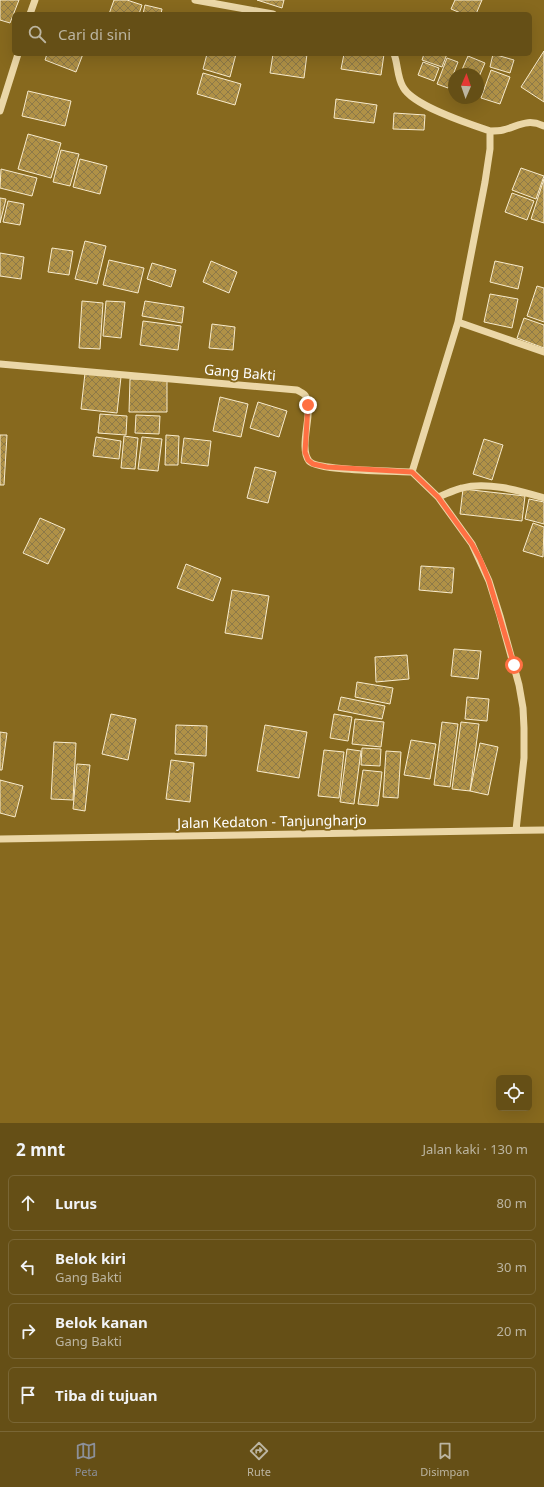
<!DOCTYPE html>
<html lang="id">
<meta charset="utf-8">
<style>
:root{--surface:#654f16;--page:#6d5923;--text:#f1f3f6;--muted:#bcb5a1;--line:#796635;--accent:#8c9099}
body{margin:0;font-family:"Noto Sans",sans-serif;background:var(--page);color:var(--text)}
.controls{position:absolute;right:12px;bottom:12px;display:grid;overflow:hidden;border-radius:6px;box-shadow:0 4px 16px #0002}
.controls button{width:36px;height:36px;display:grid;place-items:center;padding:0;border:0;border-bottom:1px solid var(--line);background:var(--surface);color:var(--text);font:20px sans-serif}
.compass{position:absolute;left:448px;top:68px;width:36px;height:36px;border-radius:50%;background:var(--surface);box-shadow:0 4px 16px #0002;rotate:2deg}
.stop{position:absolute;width:12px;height:12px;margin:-9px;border:3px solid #ff7043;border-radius:50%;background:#fff}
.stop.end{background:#ff7043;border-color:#fff;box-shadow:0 1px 4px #0008}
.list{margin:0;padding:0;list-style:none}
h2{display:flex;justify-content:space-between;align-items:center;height:52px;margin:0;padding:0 16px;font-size:17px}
h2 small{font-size:13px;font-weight:400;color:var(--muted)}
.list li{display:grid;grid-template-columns:26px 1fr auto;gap:12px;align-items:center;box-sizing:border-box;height:56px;margin:0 8px 8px;padding:0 8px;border:1px solid var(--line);border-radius:6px}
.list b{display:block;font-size:15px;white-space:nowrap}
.list p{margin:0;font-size:13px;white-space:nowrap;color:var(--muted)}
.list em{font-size:13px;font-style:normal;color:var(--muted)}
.icon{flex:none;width:22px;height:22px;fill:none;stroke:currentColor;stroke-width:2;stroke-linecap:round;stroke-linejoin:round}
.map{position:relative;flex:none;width:544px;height:1123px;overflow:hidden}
.search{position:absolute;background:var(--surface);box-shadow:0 4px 16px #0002;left:12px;right:12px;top:12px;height:44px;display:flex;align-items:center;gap:10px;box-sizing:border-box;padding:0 14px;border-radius:6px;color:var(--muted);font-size:15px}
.sheet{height:308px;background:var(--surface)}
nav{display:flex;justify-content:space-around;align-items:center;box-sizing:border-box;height:56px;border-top:1px solid var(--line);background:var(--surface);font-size:11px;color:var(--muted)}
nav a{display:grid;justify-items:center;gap:2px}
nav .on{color:var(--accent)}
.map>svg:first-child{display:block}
</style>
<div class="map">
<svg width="544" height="1123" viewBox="0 0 544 1123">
<defs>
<pattern id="building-cross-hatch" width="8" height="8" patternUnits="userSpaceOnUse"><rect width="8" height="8" fill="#b09146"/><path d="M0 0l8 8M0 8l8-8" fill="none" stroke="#8d7948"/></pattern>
</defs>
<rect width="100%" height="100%" fill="#87691e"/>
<path fill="url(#building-cross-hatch)" stroke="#f8ebcc" d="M0,0H19L10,23L0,20Z
M114,0H127L142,5L139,14H109Z
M257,0H284L282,8Z
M455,0H482L476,14H463L451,9Z
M145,5L162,9L161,14H143Z
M544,51V102L521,87Z
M47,54H83L76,72L45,60Z
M207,54H236L230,77L203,69Z
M273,54H307L304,78L270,73Z
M344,54H384L381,75L341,69Z
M424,54H447L442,67L422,60Z
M493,54L514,60L510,73L490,67Z
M468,56L485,63L478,79V74H460Z
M447,58L458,62L448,88L437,84Z
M423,62L439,68L434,81L418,75Z
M491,70L510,77L500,104L481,98Z
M203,73L241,84L235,105L197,94Z
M28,91L71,101L65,126L22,116Z
M336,99L377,105L374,123L334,118Z
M394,113L425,115L424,130L393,129Z
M28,134L61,143L51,178L18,169Z
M61,150L79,154L70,186L53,182Z
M80,159L107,166L100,194L73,187Z
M521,168L544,176L536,199L512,190Z
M1,169L37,178L32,196L0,188Z
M544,179V223L531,219Z
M512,193L534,201L527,220L505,212Z
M0,198L6,199L0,223Z
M8,201L24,204L20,225L3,222Z
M85,241L106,246L97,284L75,279Z
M52,248L73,251L69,275L48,272Z
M0,253L24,257L21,279L0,276Z
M109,260L144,268L138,293L103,285Z
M211,261L237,272L229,293L203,282Z
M495,261L523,267L518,289L490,282Z
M152,263L176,270L171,287L147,279Z
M537,286L544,288V322L527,316Z
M490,294L518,299L512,328L484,322Z
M82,301L103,303L100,349L79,348Z
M106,301L125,302L121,338L103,336Z
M145,301L184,307L182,323L142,316Z
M524,318L544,325V348L517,338Z
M143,321L181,326L178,350L140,345Z
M212,324L235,327L233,350L209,348Z
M85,373L121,377L117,413L81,409Z
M130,379L167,380V412H129Z
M220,397L248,404L241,437L213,431Z
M258,402L287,411L279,437L250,428Z
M100,414L127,416L126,435L98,433Z
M136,415L160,416L159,434L135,433Z
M0,435H7L4,485H0Z
M166,435L179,436L178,465H165Z
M124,436L138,438L135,469L121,468Z
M96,437L121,441L119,459L93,456Z
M142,437L162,439L158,471L138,469Z
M184,438L211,441L208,466L181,463Z
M484,439L503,445L492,480L473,474Z
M255,467L276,472L268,503L247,498Z
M463,489L525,496L522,521L460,514Z
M529,499L544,502V524L525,519Z
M40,518L65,529L48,564L23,553Z
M533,523L544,527L543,557L523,551Z
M186,564L221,578L213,601L177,588Z
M421,566L454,568L452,593L419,590Z
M232,590L269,596L262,639L225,633Z
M454,649L481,651L478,679L451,676Z
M407,655L409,679L376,682L375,657Z
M357,682L393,688L390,704L355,697Z
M341,697L385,706L382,719L338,710Z
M467,697L489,699L487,721L465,719Z
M111,714L136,719L128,760L102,754Z
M334,714L352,717L348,741L330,738Z
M355,719L384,722L381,747L352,744Z
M442,722L458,724L450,787L434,785Z
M461,722L479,724L470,791L452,789Z
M176,725L207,726L206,756L175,754Z
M265,725L307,732L299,778L257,771Z
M0,732L7,733L2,770H0Z
M411,740L436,744L430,779L404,775Z
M54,742L76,743L73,800L51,799Z
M480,743L498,747L488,795L470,791Z
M362,748L381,749L380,766L361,765Z
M347,749L361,751L354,804L340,802Z
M324,750L344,752L339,798L318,796Z
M386,751L401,752L398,798L383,797Z
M171,760L194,763L190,802L166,799Z
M77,764L90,765L85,811L73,809Z
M363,770L382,772L378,806L358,804Z
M0,780L23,786L15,817L0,813Z"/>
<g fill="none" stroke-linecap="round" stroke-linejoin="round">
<path stroke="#ebd7a7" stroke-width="7" d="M195,0L273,14
M30,14L35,0
M394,54C398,64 397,77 403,87C413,106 469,124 490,131V149L485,182L458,322L412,472L438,497L472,544L489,581L500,616L519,685L523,708L524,728V758L516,830
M0,111L18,54
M490,131C494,131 499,131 503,130C519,126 527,118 544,126
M458,322L544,352
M0,364L297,390C300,392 305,393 306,397C314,412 298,447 309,461C317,471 395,471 412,472
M438,497C446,494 454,490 462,488C487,481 520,491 544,498
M0,839L544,830"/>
</g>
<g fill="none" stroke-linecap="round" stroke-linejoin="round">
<path stroke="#ff7043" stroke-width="5" d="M308,405L305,452L308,460L313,464L327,467L412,472L438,497L472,544L480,559L489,581L514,665"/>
</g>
<g text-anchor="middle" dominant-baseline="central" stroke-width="4" stroke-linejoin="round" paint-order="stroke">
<g font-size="14" fill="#fff" stroke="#87691e">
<text transform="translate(240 372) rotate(5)">Gang Bakti</text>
<text transform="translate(272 821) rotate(-1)">Jalan Kedaton - Tanjungharjo</text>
</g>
</g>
</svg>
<div class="controls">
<button><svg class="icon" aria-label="locate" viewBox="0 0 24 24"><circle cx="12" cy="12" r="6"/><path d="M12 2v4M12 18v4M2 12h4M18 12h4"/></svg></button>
</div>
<svg class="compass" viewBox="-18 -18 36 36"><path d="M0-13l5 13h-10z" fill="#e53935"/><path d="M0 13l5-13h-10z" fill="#bcb5a1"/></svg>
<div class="stop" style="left:514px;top:665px"></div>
<div class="stop end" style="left:308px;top:405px"></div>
<div class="search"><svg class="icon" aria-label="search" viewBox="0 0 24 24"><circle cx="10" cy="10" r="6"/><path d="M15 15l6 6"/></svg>Cari di sini</div>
</div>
<section class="sheet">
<h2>2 mnt<small>Jalan kaki · 130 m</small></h2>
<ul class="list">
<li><svg class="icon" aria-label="ahead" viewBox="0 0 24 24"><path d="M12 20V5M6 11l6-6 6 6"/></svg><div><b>Lurus</b></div><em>80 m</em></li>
<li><svg class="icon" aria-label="left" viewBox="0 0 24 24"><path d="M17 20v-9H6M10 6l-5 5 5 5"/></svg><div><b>Belok kiri</b><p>Gang Bakti</p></div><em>30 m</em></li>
<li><svg class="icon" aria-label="right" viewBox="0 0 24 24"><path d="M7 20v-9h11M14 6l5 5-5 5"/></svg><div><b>Belok kanan</b><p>Gang Bakti</p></div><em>20 m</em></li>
<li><svg class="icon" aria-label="arrive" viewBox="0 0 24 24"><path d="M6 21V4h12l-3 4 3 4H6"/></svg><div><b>Tiba di tujuan</b></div></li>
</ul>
</section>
<nav>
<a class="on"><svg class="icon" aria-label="map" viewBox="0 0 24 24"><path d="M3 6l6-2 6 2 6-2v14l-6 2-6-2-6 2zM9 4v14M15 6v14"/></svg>Peta</a>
<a><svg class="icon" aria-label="directions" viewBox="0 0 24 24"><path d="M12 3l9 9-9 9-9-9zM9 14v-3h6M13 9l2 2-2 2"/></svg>Rute</a>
<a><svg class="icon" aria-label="saved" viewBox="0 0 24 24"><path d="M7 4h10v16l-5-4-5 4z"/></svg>Disimpan</a>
</nav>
